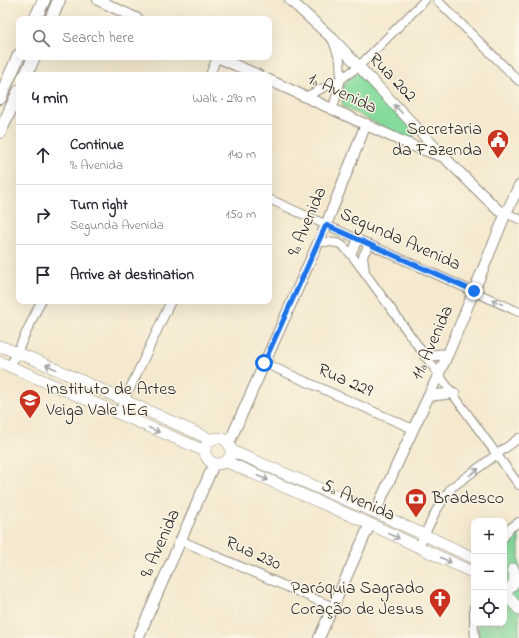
<!DOCTYPE html>
<meta charset="utf-8">
<style>
:root{--surface:#fff;--page:#f2f2f3;--text:#2b2b33;--muted:#7c7c81;--line:#e1e1e2}
body{margin:0;font-family:"Indie Flower",sans-serif;background:var(--page);color:var(--text)}
.controls{position:absolute;right:12px;bottom:12px;display:grid;overflow:hidden;border-radius:8px;box-shadow:0 4px 16px #0002}
.controls button{width:36px;height:36px;display:grid;place-items:center;padding:0;border:0;border-bottom:1px solid var(--line);background:var(--surface);color:var(--text);font:20px sans-serif}
.stop{position:absolute;width:12px;height:12px;margin:-9px;border:3px solid #1a73e8;border-radius:50%;background:#fff}
.stop.end{background:#1a73e8;border-color:#fff;box-shadow:0 1px 4px #0008}
.list{margin:0;padding:0;list-style:none}
h2{display:flex;justify-content:space-between;align-items:center;height:52px;margin:0;padding:0 16px;font-size:17px}
h2 small{font-size:13px;font-weight:400;color:var(--muted)}
.list li{display:grid;grid-template-columns:26px 1fr auto;gap:12px;align-items:center;box-sizing:border-box;height:60px;padding:0 16px;border-top:1px solid var(--line)}
.list b{display:block;font-size:15px;white-space:nowrap}
.list p{margin:0;font-size:13px;white-space:nowrap;color:var(--muted)}
.list em{font-size:13px;font-style:normal;color:var(--muted)}
.icon{flex:none;width:22px;height:22px;fill:none;stroke:currentColor;stroke-width:2;stroke-linecap:round;stroke-linejoin:round}
.map{position:relative;flex:none;width:519px;height:638px;overflow:hidden}
.search{position:absolute;background:var(--surface);box-shadow:0 4px 16px #0002;left:16px;top:16px;width:256px;height:44px;display:flex;align-items:center;gap:10px;box-sizing:border-box;padding:0 14px;border-radius:8px;color:var(--muted);font-size:15px}
.panel{position:absolute;background:var(--surface);box-shadow:0 4px 16px #0002;left:16px;top:72px;width:256px;height:232px;border-radius:8px}
.map>svg:first-child{display:block}
</style>
<div class="map">
<svg width="519" height="638" viewBox="0 0 519 638">
<rect width="100%" height="100%" fill="#fcf5e5"/>
<filter id="ink" filterUnits="userSpaceOnUse"><feTurbulence type="fractalNoise" baseFrequency=".025" numOctaves="2"/><feDisplacementMap in="SourceGraphic" scale="8" xChannelSelector="R" yChannelSelector="G"/><feConvolveMatrix kernelMatrix="1 2 1 2 8 2 1 2 1" color-interpolation-filters="sRGB"/></filter>
<filter id="wash" filterUnits="userSpaceOnUse"><feTurbulence type="fractalNoise" baseFrequency=".012" numOctaves="4" result="noise"/><feDisplacementMap in="SourceGraphic" scale="16" xChannelSelector="R" yChannelSelector="G"/><feGaussianBlur stdDeviation="0.9" result="paint"/><feColorMatrix in="noise" values="0 0 0 0 0 0 0 0 0 0 0 0 0 0 0 0 0 1.4 0 .05"/><feComposite in="paint" operator="in"/></filter>
<g filter="url(#wash)">
<rect width="100%" height="100%" fill="#f4e9cf"/>
<path fill="#85db9e" stroke="#588364" d="M359,72L417,133L410,140L343,107C340,89 342,80 359,72Z
M519,531V638H479L478,623H504V544L506,540Z"/>
</g>
<g filter="url(#ink)">
<g fill="none" stroke-linecap="round" stroke-linejoin="round">
<g stroke="#908a7d" stroke-width="10">
<path id="minor" d="M437,0L519,81
M210,75L217,57
M307,96L341,79L358,67L425,0
M333,108L341,79L340,60L333,41
M269,199L519,312
M506,213L519,219
M318,242C324,242 334,241 340,244C346,247 360,266 365,273L519,485
M351,255L358,239
M365,272L363,256L369,244
M264,363L413,429
M10,367L41,301
M118,414L171,301
M504,537L510,528L519,522
M182,541L333,607
M418,548L436,511L451,488L519,438
M474,607V626L475,638"/>
</g>
<g stroke="#908a7d" stroke-width="12">
<path id="tertiary" d="M98,0L138,19
M290,0L333,39L445,158L498,210L506,213
M217,57L258,75
M269,80L408,144L441,156
M425,356L448,354
M428,396L454,393
M229,443L326,225L366,124
M375,512L448,354L506,213L519,186
M138,638L214,464
M319,638L370,524"/>
</g>
<g stroke="#908a7d" stroke-width="12">
<path id="secondary" d="M0,346L38,361L212,440
M0,362L205,451
M205 451a13 13 0 1 1 26 0a13 13 0 1 1-26 0Z
M232,451L375,512L474,558
M227,462L370,524L474,573
M504,591C514,588 517,579 513,569
M504,593L519,609"/>
</g>
<g stroke="#908a7d" stroke-width="14">
<path id="primary" d="M35,19L44,0
M51,19L59,0
M26,75L34,57
M0,98L19,55
M0,132L19,91"/>
</g>
<use href="#minor" stroke="#fff" stroke-width="8"/>
<use href="#tertiary" stroke="#fff" stroke-width="10"/>
<use href="#secondary" stroke="#fff" stroke-width="11"/>
<use href="#primary" stroke="#fff" stroke-width="12"/>
</g>
<defs><path id="oneway-shaft" d="M-6 0H5M1.5-3L5.5 0L1.5 3" fill="none" stroke-width="1.6" stroke-linecap="round" stroke-linejoin="round"/></defs>
<g stroke="#a0a0a0">
<use href="#oneway-shaft" transform="translate(398 109) rotate(-134)"/>
<use href="#oneway-shaft" transform="translate(497 302) rotate(-155)"/>
<use href="#oneway-shaft" transform="translate(51 367) rotate(-155)"/>
<use href="#oneway-shaft" transform="translate(154 430) rotate(24)"/>
<use href="#oneway-shaft" transform="translate(474 472) rotate(-36)"/>
<use href="#oneway-shaft" transform="translate(263 478) rotate(23)"/>
<use href="#oneway-shaft" transform="translate(394 536) rotate(26)"/>
<use href="#oneway-shaft" transform="translate(446 560) rotate(25)"/>
</g>
</g>
<g fill="none" stroke-linecap="round" stroke-linejoin="round" filter="url(#ink)">
<path stroke="#1a73e8" stroke-width="5" d="M264,363L326,225L474,291"/>
</g>
<defs>
<g id="civic-pin" transform="scale(1.15)"><path d="M0 17L-7.5 6A9.5 9.5 0 1 1 7.5 6Z" fill="#c8321e" stroke="#fcf5e5"/><path d="M-.6-6.5H3V-4.5H.6V-3L4-1V1h2V6H-6V1h2V-1L-.6-3ZM-1.2 2.5V6h2.4V2.5Z" fill="#fff"/></g>
<g id="university-pin" transform="scale(1.15)"><path d="M0 17L-7.5 6A9.5 9.5 0 1 1 7.5 6Z" fill="#c8321e" stroke="#fcf5e5"/><path d="M0-5L7-2L0 1L-7-2ZM-4 1L0 2.5L4 1V4Q0 6-4 4Z" fill="#fff"/></g>
<g id="bank-pin" transform="scale(1.15)"><path d="M0 17L-7.5 6A9.5 9.5 0 1 1 7.5 6Z" fill="#c8321e" stroke="#fcf5e5"/><path d="M-6-4H6V4H-6ZM0-2.3a2.3 2.3 0 1 0 0 4.6a2.3 2.3 0 1 0 0-4.6Z" fill="#fff"/></g>
<g id="church-pin" transform="scale(1.15)"><path d="M0 17L-7.5 6A9.5 9.5 0 1 1 7.5 6Z" fill="#c8321e" stroke="#fcf5e5"/><path d="M-1.2-6h2.4v3.5h3.3v2.4h-3.3V6h-2.4V-.1h-3.3v-2.4h3.3Z" fill="#fff"/></g>
</defs>
<g fill-rule="evenodd">
<use href="#civic-pin" x="498" y="140"/>
<use href="#university-pin" x="30" y="400"/>
<use href="#bank-pin" x="416" y="499"/>
<use href="#church-pin" x="440" y="599"/>
</g>
<g text-anchor="middle" dominant-baseline="central" stroke-width="3" stroke-linejoin="round" paint-order="stroke">
<g font-size="18" fill="#2b2b2b" stroke="#fcf5e5">
<text transform="translate(392 78) rotate(46)">Rua 202</text>
<text transform="translate(342 94) rotate(25)">1ª Avenida</text>
<text transform="translate(308 222) rotate(-67)">9ª Avenida</text>
<text transform="translate(400 240) rotate(24)">Segunda Avenida</text>
<text transform="translate(433 343) rotate(-66)">11ª Avenida</text>
<text transform="translate(345 381) rotate(24)">Rua 229</text>
<text transform="translate(358 501) rotate(24)">5ª Avenida</text>
<text transform="translate(161 544) rotate(-66)">9ª Avenida</text>
<text transform="translate(253 554) rotate(24)">Rua 230</text>
</g>
<g font-size="18" fill="#2b2b2b" stroke="#fcf5e5" text-anchor="end">
<text x="482" y="130">Secretaria<tspan x="482" dy="21">da Fazenda</tspan></text>
<text x="46" y="390" text-anchor="start">Instituto de Artes<tspan x="46" dy="21">Veiga Vale IEG</tspan></text>
<text x="432" y="499" text-anchor="start">Bradesco</text>
<text x="424" y="589">Paróquia Sagrado<tspan x="424" dy="21">Coração de Jesus</tspan></text>
</g>
</g>
</svg>
<div class="controls">
<button>+</button>
<button>−</button>
<button><svg class="icon" aria-label="locate" viewBox="0 0 24 24"><circle cx="12" cy="12" r="6"/><path d="M12 2v4M12 18v4M2 12h4M18 12h4"/></svg></button>
</div>
<div class="stop" style="left:264px;top:363px"></div>
<div class="stop end" style="left:474px;top:291px"></div>
<div class="search"><svg class="icon" aria-label="search" viewBox="0 0 24 24"><circle cx="10" cy="10" r="6"/><path d="M15 15l6 6"/></svg>Search here</div>
<section class="panel">
<h2>4 min<small>Walk · 290 m</small></h2>
<ul class="list">
<li><svg class="icon" aria-label="ahead" viewBox="0 0 24 24"><path d="M12 20V5M6 11l6-6 6 6"/></svg><div><b>Continue</b><p>9ª Avenida</p></div><em>140 m</em></li>
<li><svg class="icon" aria-label="right" viewBox="0 0 24 24"><path d="M7 20v-9h11M14 6l5 5-5 5"/></svg><div><b>Turn right</b><p>Segunda Avenida</p></div><em>150 m</em></li>
<li><svg class="icon" aria-label="arrive" viewBox="0 0 24 24"><path d="M6 21V4h12l-3 4 3 4H6"/></svg><div><b>Arrive at destination</b></div></li>
</ul>
</section>
</div>
